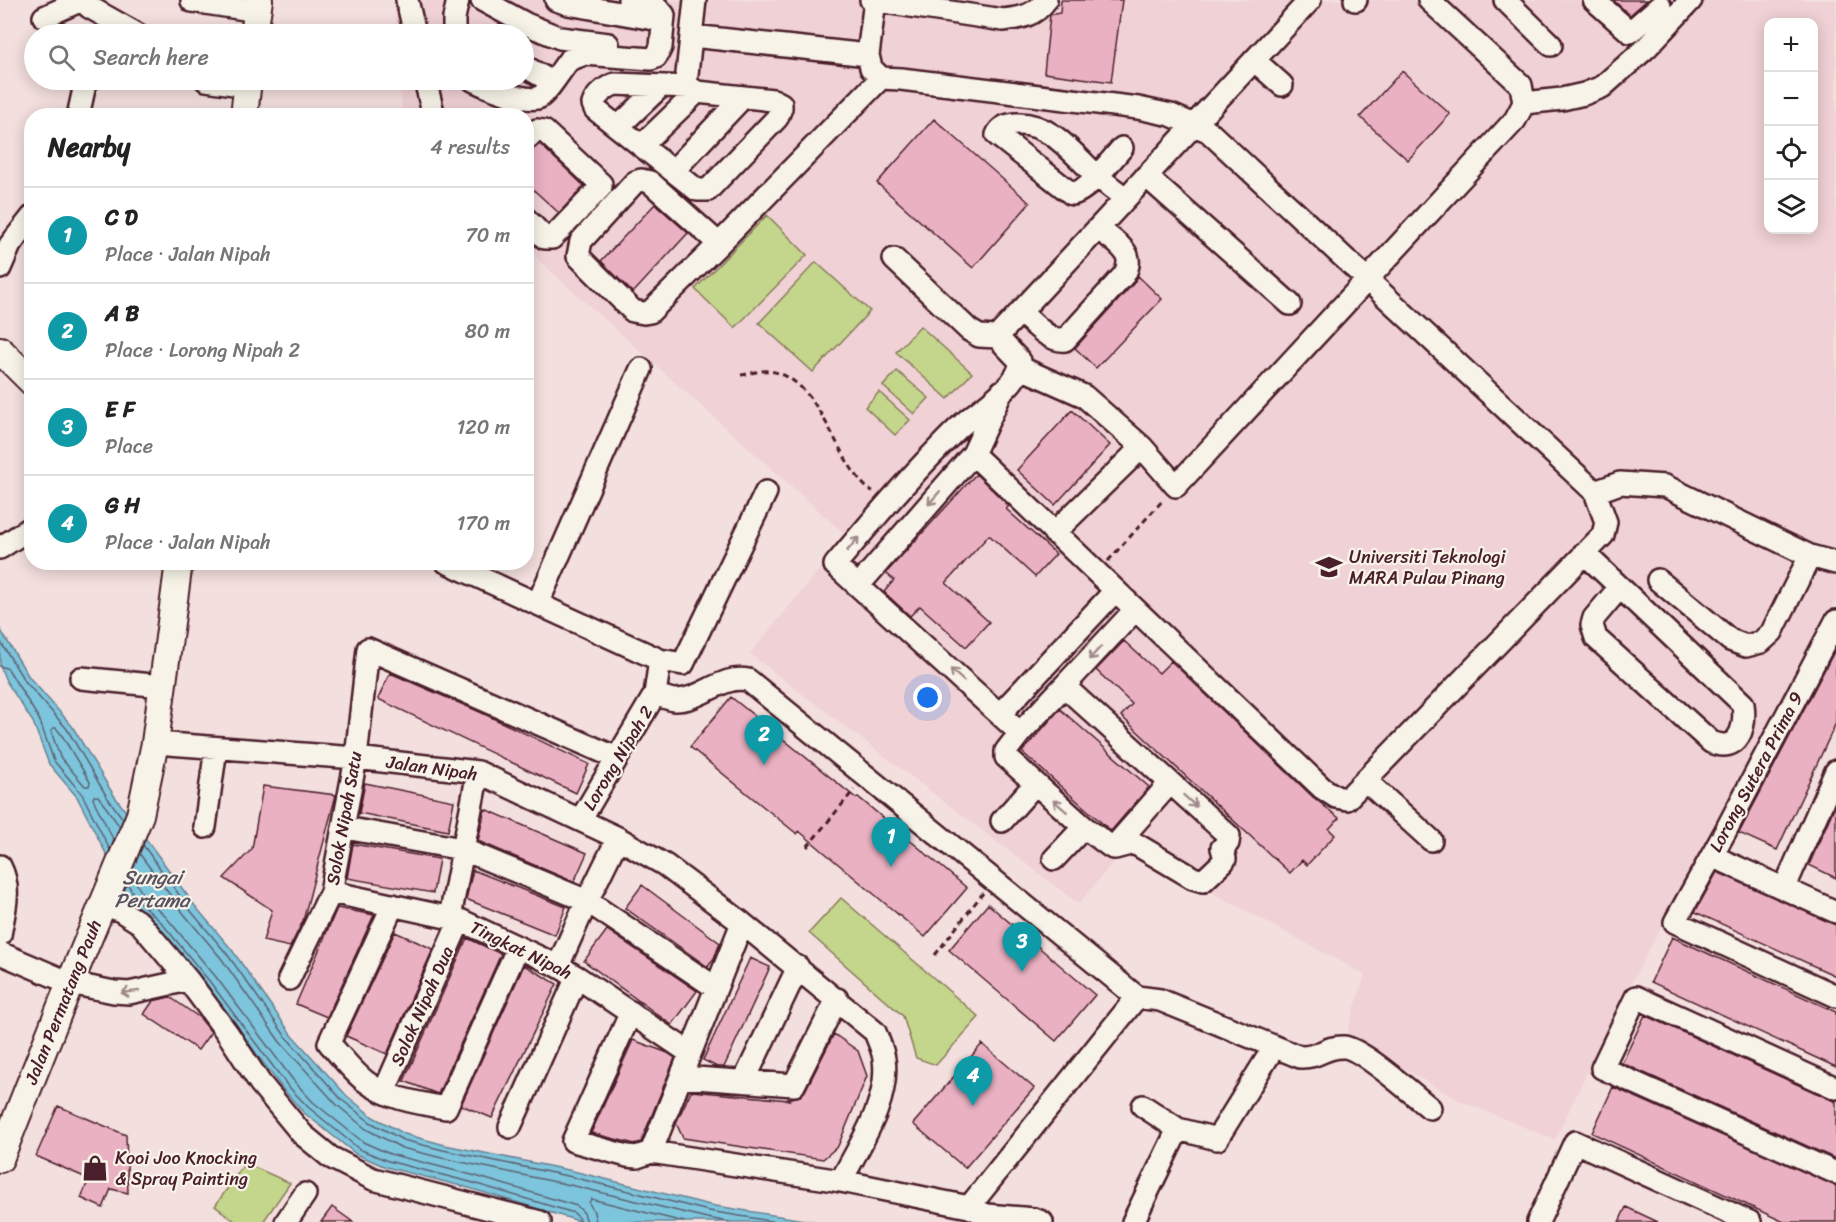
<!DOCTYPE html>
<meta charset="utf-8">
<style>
:root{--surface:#fff;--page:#f2f2f2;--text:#222;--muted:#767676;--line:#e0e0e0;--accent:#7c3aed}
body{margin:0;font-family:Sriracha,sans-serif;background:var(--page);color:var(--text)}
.controls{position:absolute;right:18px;top:18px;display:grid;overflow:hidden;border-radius:12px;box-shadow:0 3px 15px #0003}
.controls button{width:54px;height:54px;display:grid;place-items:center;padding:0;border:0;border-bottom:2px solid var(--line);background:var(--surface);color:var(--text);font:30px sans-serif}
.you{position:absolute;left:928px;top:698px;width:21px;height:21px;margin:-15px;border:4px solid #fff;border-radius:50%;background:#1a73e8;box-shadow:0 0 0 9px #1a73e833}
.badge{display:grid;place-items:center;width:39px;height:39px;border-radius:50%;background:var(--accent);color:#fff;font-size:20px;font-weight:700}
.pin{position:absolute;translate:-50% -50px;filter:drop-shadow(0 2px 3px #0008)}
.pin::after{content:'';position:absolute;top:32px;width:21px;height:18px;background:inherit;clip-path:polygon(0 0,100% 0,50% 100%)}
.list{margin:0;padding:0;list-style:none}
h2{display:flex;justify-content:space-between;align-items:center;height:78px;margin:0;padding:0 24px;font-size:26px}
h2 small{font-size:20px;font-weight:400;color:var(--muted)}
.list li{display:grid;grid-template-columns:39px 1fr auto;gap:18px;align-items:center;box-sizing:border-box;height:96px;padding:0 24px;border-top:2px solid var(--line)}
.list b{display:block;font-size:22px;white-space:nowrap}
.list p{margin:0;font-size:20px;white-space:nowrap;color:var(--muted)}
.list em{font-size:20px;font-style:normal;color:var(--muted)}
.icon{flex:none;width:33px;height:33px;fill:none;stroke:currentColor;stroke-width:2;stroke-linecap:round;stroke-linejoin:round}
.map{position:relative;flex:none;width:1836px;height:1222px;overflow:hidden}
.search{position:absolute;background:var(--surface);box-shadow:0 3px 15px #0003;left:24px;top:24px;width:510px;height:66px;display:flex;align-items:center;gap:15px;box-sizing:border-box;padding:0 21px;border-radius:33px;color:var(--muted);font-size:22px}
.panel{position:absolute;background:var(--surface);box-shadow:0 3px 15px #0003;left:24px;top:108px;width:510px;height:462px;border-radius:24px}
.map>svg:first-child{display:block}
</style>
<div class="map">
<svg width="1836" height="1222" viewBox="0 0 1836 1222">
<rect width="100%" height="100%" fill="#f3dfdd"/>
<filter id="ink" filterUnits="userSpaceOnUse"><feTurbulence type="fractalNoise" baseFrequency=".0167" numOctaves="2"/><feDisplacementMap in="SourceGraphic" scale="12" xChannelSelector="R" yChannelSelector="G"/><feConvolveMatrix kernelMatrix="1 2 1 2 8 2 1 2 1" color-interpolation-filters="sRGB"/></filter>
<g filter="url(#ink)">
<path fill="#f0d1d5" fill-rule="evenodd" d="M394,0H1836V599L1613,1017L1555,1140L1457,1099L1346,1036L1365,975L1126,846L1079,904L750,654L847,536L527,250L526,116L402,115L400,80H524V34H397ZM1768,22H1814V230H1768Z"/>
<path fill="#c4d68b" stroke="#877a5b" stroke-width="1.5" d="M767,215L807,255L735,328L695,289Z
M816,262L870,311L813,372L759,323Z
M920,326L972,373L948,399L896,352Z
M897,371L929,398L914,414L883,386Z
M879,392L910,420L895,435L865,407Z
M841,898L979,1017L936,1065L916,1058L903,1016L809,933Z
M245,1163L290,1183L263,1222H236L215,1206Z"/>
<path fill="#7bc5dc" stroke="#678395" stroke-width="1.5" d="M0,629L29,677L72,726L113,794L195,906L232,950L291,1034L347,1096L373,1117L405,1134L445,1145L573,1171L710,1205L817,1222H582L469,1188L386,1167L356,1154L303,1112L282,1088L205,985L156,927L132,904L77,797L49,764L33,722L6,681L0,666Z"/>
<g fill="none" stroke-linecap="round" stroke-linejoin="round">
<path stroke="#5e6172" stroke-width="1.5" d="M0,641L24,680L67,729L107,797L123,819
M0,666L8,669L39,719L54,761L82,794L110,850
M53,728H56L61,734L90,782L89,786H85L60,757L51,731Z
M114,841L93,799L94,796H98L120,827
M143,845L190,910L227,954L286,1037L342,1100L370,1122L403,1140L443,1150L572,1177L709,1211L777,1222
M139,853L184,914L221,958L280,1042L337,1105L366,1129L402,1148L442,1158L570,1185L707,1218L729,1222
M131,874L143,895L166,917L216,977L293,1080L313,1102L363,1142L390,1154L472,1175L577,1206L584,1213L587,1222
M127,883L137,900L161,922L210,982L287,1085L308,1107L359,1149L388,1161L470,1182L574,1213L578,1217L579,1222
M596,1222L594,1212L589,1203L591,1199L684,1222"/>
</g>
<path fill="#eab1c3" stroke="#4a1f2b" stroke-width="1.5" d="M1061,0H1122L1111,82L1044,73L1050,15L1060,13Z
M1613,0H1647L1630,15Z
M1402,71L1450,114L1408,160L1360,117Z
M934,119L1030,203L973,268L877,183Z
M540,144L584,186L559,213L526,183V155Z
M655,204L688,233L633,293L601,261Z
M1138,276L1162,299L1096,368L1075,348L1133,284Z
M1072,410L1110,445L1055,505L1017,470Z
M976,474L1009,506L1006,509L1056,554L1035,577L989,535L946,583L989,622L966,647L920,606L910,616L884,592L894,580L886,573Z
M1124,641L1159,673L1171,661L1313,797L1339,818L1329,829L1335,835L1307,865L1302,860L1290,873L1121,716L1132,704L1096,670Z
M1836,648V723L1777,850L1739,833Z
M390,673L480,712L589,764L576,793L378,699Z
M731,697L856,798L858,797L967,888L925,937L799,831L797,834L690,747Z
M1060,709L1149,787L1111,831L1022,752Z
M365,783L454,801L448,831L359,813Z
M263,786L336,795L303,921L290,947L263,941L272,910L224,878L252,849Z
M1836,803V878L1809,865Z
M485,809L587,853L574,882L478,841Z
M353,844L439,859L433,893L347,878Z
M473,870L566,907L555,935L466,899Z
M1717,872L1836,925V976L1695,912Z
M642,885L720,943L714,958L708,967L625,908Z
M988,904L1095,995L1056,1041L949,950Z
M337,908L374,915L327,1017L296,1004Z
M607,930L697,991L672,1025L584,961Z
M395,932L433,949L387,1054L346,1036Z
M1672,937L1836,1012V1067L1651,982Z
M467,938L501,954L438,1094L435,1093L404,1081Z
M750,958L770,967L724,1067H717L703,1060Z
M524,965L557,984L492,1118L461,1105Z
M170,997L200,1018L211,1032L198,1050L144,1014L153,1001Z
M1645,1015L1836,1102V1159L1622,1063Z
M834,1034L858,1051L867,1076L838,1146L823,1159L683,1138L676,1123L691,1091L789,1100L788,1099L800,1096L805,1091Z
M633,1040L668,1053L675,1058L641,1142L635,1144L591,1133Z
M982,1044L1034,1088L965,1168L913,1124Z
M1613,1087L1836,1186V1222H1784L1592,1133Z
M58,1106L126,1135L128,1193L111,1189L103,1208L81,1198L89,1179L36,1156Z
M332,1207L353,1222H321Z
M1626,1207L1658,1222H1619Z"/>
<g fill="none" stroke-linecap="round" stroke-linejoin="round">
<g stroke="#4a1f2b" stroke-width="26">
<path id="minor" d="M83,0L89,7L137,34
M407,0L415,34
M482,0L526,24L560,38L608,44
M556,0L568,4L654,19
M871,0L1003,20C1020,18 1035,16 1046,0
M875,0L868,55L871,68L881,78L901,79L1138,108L1171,115L1208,131L1595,492L1606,522L1603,535L1347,799L1336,797L1322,788L973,454L1002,391
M1355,0H1356
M1505,0L1551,45
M1594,0L1630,32L1660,6
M192,1L258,11
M44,17L82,0
M454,34V18L458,0
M692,36L868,55
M1254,60L1282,85
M524,66L552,82
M206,80L247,86
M425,80L434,116
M473,80C485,86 528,104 540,97C547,93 563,67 569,60L585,54L651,59L656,57L661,47L664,15L658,8L629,0
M689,87L615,84C606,87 596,95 593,104L595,109L697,190H708L777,118L781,108V104L773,100L697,92L689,87L686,83L695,0
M1524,103L1562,99L1584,94L1602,87L1646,48L1691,0
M78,116L86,80
M618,127L661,86
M526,139L537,130L544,131L601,184V187L552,238H545L526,219
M641,146L697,92
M1122,148C1111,160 1087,192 1072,194L997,135C1000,127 1007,125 1016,124C1050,122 1073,154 1096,175C1105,183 1116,191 1125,198
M673,171L743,97
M1146,176L1290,304
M641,180L650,182L719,244L650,312L644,313L633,311L578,256L581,241L635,182Z
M719,244L881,78
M894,259L969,330L979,336L997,337L1020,361C1022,384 979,409 963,424C950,435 939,448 927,460C895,494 865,529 835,565L1020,733L1064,686
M0,268L10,245L32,217
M1020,312C1032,322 1049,342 1065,340L1124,275C1138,252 1114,242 1098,228
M997,337L1310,0
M1021,368L1084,396L1142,447L1176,486L1515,120L1524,103L1521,85L1429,0
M1595,492L1620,483L1665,486L1810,556L1836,563
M1054,533L1142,447
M0,548L32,527
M1584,553L1743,704C1746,727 1739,754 1711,742L1596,638L1592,625L1594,618L1620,587
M446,562L660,660L683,664L766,492
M1658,580L1730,640L1746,646L1761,642L1772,632L1810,556
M858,586L973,454
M538,603L641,369
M1836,621L1725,832L1675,922L1836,996
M81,678L162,686
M655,694C661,696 668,699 674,700C701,701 722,674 748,680L1137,997L969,1207
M1000,714L1115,591
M1020,733L1006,751V757L1084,827L1111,847L1115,848L1134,843L1193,878L1203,881L1223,862L1225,859L1222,848L1228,843L1229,836L1064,686L1135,610
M155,743L356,758L478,772L618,838L665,865L742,923L875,1032C878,1040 883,1050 884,1059C890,1101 860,1144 841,1181
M1365,780L1431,840
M581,819L655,694L660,660
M1002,821L1035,784
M205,827L216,748
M345,828L462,849L587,901L716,988
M1113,848L1170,783
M1712,856L1836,912
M1054,859L1084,827
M0,866C12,889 4,911 0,935
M1784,889L1836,771
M331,892L460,920L558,966L577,977L690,1053
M104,904L121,911L140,923L188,980L228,1034L260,1083L302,1134L330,1157L373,1179L540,1222
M393,905L329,1043C340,1055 352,1071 365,1081C388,1099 418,1103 446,1108L518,947
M450,917L478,772
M0,953L70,983L114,992L129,993L188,980
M558,966L587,901L618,838
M289,979L331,892L356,758L368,649L617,758
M1137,997L1160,1000L1300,1057C1320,1058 1324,1046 1344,1047C1361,1048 1414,1095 1430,1108
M631,1012L573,1141L627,1156L637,1157L651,1152L841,1181L969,1207L987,1215L1034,1219L1042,1222
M681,1077L794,1085L837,999
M744,1081L798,967
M1836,1088L1636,997L1602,1068L1836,1173
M384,1092L460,920
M1143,1106L1178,1129L1217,1139L1274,1047
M510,1127L577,977
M651,1152L742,923
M286,1222L305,1194
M1133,1222L1178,1129
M1538,1222L1575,1142L1750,1222"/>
</g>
<g stroke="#4a1f2b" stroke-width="30">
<path id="major" d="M254,34L259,0
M244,116L248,80
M0,350L32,382
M0,1159L70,983L140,815L155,743L179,562"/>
</g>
<path stroke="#4a1f2b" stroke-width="3" stroke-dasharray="6 4.5" stroke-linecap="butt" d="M741,375C749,374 760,370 769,371C813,376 831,440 854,472C860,479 864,488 873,491
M1108,561L1164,499
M807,847L854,790
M935,955L983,893"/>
<use href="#minor" stroke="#f7f3e8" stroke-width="21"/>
<use href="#major" stroke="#f7f3e8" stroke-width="26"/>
</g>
<defs><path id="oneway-shaft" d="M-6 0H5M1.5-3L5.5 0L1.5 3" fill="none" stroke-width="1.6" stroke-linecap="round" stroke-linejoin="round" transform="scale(1.5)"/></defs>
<g stroke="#a0898a">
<use href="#oneway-shaft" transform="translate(934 498) rotate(131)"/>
<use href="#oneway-shaft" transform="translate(853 544) rotate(-50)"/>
<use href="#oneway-shaft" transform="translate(1095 653) rotate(133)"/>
<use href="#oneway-shaft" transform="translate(957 675) rotate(-138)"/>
<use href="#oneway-shaft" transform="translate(1190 801) rotate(42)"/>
<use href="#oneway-shaft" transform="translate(1060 806) rotate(-139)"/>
<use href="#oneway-shaft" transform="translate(130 992) rotate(173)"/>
</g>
</g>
<defs>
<g id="university-bare" transform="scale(2.07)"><path d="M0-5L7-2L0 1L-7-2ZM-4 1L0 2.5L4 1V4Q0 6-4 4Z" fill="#4a1f2b" stroke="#f7f3e8" stroke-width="2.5" paint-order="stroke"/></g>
<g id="shop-bare" transform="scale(2.07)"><path d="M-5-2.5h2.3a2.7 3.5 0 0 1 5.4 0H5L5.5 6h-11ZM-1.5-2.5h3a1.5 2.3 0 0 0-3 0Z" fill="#4a1f2b" stroke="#f7f3e8" stroke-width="2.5" paint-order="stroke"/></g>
</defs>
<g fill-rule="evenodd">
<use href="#university-bare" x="1329" y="567"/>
<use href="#shop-bare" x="95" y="1168"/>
</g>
<g text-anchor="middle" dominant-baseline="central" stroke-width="4.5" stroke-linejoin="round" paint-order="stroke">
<g font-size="18" fill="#4a1f2b" stroke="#f7f3e8" text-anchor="start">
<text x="1349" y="557">Universiti Teknologi<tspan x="1349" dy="21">MARA Pulau Pinang</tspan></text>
<text x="115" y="1158">Kooi Joo Knocking<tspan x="115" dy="21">&amp; Spray Painting</tspan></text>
</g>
<g font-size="18" fill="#4a1f2b" stroke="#f7f3e8">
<text transform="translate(618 758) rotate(-59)">Lorong Nipah 2</text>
<text transform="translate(432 768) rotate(8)">Jalan Nipah</text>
<text transform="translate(1756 772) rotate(-62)">Lorong Sutera Prima 9</text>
<text transform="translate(344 818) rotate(-80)">Solok Nipah Satu</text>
<text transform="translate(521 950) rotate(26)">Tingkat Nipah</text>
<text transform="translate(63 1002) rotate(-68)">Jalan Permatang Pauh</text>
<text transform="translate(422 1006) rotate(-66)">Solok Nipah Dua</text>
</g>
<g font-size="20" font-style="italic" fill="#595160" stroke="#f7f3e8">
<text x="152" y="877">Sungai<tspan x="152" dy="23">Pertama</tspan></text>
</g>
</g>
</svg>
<div class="controls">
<button>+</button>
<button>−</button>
<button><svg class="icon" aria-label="locate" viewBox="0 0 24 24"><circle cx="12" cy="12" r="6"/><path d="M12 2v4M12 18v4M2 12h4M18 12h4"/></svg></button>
<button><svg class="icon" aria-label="layers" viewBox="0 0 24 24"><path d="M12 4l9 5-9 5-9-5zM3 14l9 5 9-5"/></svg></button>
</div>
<div class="you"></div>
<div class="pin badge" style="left:891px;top:867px;background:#0f9aa8">1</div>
<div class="pin badge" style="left:764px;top:765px;background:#0f9aa8">2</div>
<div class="pin badge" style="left:1022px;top:972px;background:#0f9aa8">3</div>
<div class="pin badge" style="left:973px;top:1106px;background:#0f9aa8">4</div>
<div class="search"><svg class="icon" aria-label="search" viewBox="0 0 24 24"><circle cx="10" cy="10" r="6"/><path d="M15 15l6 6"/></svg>Search here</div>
<section class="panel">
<h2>Nearby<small>4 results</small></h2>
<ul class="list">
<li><span class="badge" style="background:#0f9aa8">1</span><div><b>C D</b><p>Place · Jalan Nipah</p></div><em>70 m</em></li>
<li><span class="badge" style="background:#0f9aa8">2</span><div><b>A B</b><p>Place · Lorong Nipah 2</p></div><em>80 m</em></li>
<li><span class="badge" style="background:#0f9aa8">3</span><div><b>E F</b><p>Place</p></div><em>120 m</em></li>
<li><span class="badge" style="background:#0f9aa8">4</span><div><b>G H</b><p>Place · Jalan Nipah</p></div><em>170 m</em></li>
</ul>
</section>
</div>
